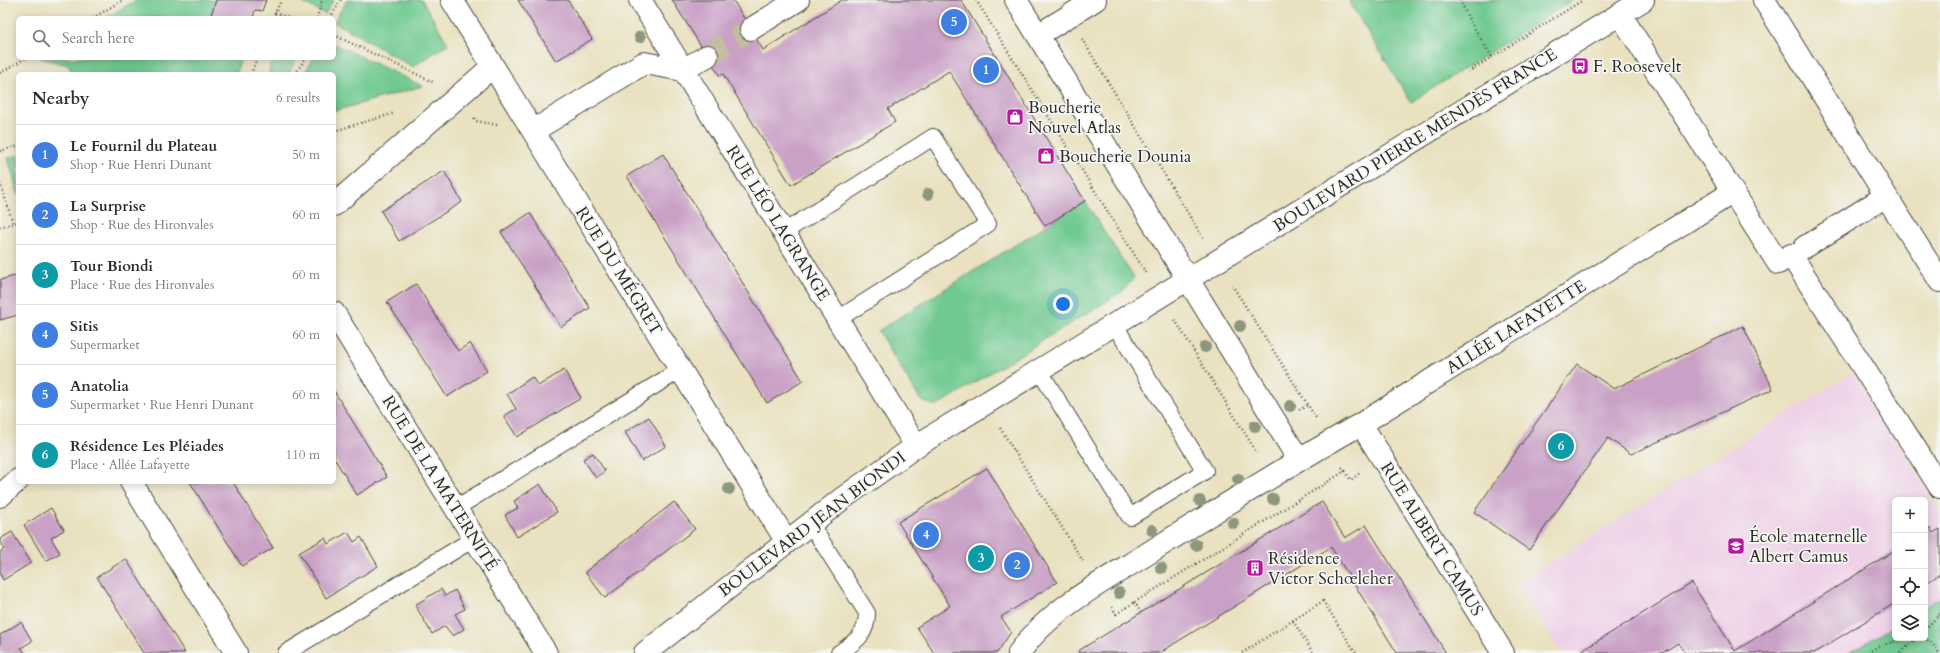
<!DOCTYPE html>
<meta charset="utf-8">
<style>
:root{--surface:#fff;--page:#f7f7f7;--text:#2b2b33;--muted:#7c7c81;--line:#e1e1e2;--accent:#b5179e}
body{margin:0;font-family:Cardo,serif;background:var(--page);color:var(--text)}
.controls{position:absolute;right:12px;bottom:12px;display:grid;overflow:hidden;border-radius:6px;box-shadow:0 2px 10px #0003}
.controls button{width:36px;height:36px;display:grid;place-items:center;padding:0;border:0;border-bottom:1px solid var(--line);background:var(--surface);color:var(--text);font:20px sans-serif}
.you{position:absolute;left:1063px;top:304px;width:14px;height:14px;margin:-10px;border:3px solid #fff;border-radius:50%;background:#1a73e8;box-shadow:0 0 0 6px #1a73e833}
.badge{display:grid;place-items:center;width:26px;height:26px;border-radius:50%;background:var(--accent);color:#fff;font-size:13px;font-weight:700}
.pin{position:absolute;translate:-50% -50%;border:2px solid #fff;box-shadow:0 1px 4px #0006}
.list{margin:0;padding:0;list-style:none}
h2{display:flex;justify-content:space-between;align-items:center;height:52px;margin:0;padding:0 16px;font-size:17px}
h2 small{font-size:13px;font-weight:400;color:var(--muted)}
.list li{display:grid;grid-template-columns:26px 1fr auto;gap:12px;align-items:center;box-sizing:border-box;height:60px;padding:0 16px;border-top:1px solid var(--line)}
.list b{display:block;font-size:15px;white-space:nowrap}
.list p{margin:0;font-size:13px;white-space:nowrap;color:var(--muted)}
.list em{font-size:13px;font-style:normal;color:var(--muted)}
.icon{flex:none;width:22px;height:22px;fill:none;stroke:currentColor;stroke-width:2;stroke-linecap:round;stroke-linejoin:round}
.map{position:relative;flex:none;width:1940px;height:653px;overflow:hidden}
.search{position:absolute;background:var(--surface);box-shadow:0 2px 10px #0003;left:16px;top:16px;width:320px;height:44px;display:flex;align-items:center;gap:10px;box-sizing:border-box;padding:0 14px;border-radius:6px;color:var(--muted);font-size:15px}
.panel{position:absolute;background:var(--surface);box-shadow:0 2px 10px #0003;left:16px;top:72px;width:320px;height:412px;border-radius:6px}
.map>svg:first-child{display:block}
</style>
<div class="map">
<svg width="1940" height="653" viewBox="0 0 1940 653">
<rect width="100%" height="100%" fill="#f6f6f2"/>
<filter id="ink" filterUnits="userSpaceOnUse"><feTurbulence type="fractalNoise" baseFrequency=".025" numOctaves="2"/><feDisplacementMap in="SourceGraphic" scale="8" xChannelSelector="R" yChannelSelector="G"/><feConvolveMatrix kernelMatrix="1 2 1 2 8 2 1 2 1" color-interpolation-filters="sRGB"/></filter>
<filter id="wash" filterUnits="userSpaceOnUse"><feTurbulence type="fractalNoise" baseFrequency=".012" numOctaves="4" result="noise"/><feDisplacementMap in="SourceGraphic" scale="16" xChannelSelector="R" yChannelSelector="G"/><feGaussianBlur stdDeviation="0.9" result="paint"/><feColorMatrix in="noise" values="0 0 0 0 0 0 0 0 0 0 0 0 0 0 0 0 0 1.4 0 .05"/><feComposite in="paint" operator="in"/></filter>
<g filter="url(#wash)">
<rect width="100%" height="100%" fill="#e9e1bf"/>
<path fill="#eed0e8" d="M1853,372L1940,510V598L1925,607V500H1895V625L1849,653H1561L1518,583Z"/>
<path fill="#6fc990" stroke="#4d7a5e" d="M136,0H216L210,18H105Z
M298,0H334L325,14Z
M347,0H422L448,44L413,67L334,22Z
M1348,0H1573L1411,102Z
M334,44L423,86L334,111V74H304L313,58H334Z
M39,58H241L237,72L229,74H72L69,65Z
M271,58H297L288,74H269Z
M18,155V194L8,158Z
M1085,201L1134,278L1123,291L937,406L921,401L878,331Z
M1940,598V653H1849L1895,625V638H1925V607Z"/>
<g id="blocks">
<path fill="#c9a1c6" d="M216,0H266L262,11L255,10L253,18H210Z
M518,0H568L592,39L556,61Z
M672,0H733L763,50L842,0H961L1085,201L1045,226L949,71L888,109L895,122L791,185L723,74L720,76Z
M663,154L803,381L767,403L627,176Z
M444,171L462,202L399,241L381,211Z
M530,213L590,308L561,327L501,232Z
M18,275V315L0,320V280Z
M416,284L458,351L470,343L487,371L447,397L387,302Z
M1743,326L1773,389L1631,454L1608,438L1529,550L1474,512L1577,364L1614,389Z
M564,370L581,398L517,437L504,416L516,409L507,394L532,377L538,386Z
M334,391L387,477L357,495L334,458Z
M649,417L666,446L642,461L625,432Z
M593,453L605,471L596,478L583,459Z
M987,468L1057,582L1001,617L1011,632L997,653H934L917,627L950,606L898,522Z
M190,482H233L273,548L242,566Z
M540,484L557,512L517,537L505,515L518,508L514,501Z
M674,502L695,529L605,598L585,572Z
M1322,502L1345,538L1366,525L1446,653H1397L1331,547L1159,653H1079L1078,651Z
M51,508L64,530L51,538L60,553L46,561L24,525Z
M1930,528L1933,533L1940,529V574L1925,584V532Z
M12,532L31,563L3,580L0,574V552L4,549L0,539Z
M348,532L354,542L361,537L378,566L326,598L299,553L325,538L328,544Z
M1895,550V603L1814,653H1685L1678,643L1662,653H1578L1692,583L1735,651Z
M126,559L185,653H144L97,577Z
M441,589L445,596L455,590L465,609L455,614L464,629L453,636L445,626L432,634L415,605Z
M21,622L32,641L21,648L25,653H0V635Z"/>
</g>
</g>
<g filter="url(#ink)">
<use href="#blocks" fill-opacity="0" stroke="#484641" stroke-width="1"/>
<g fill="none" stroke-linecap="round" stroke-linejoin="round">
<path stroke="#c3bda1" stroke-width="22" stroke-dasharray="22 11" stroke-linecap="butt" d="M707,56L751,29"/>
<g stroke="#484641" stroke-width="18">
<path id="lane" d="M784,232L933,137L988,224L838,319
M1039,370L1130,517L1205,471L1114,324
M456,508L680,370
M810,523L867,613C867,635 855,642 839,653
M286,653L475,538"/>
</g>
<g stroke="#484641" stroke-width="24">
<path id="street" d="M452,0L787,542
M640,0L916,446
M1016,0L1299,460
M1764,0L1886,196
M1620,14L1778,263L1791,255L1940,487
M751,29L798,0
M1038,35L1095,0
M533,131L644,63L683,70L707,56
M334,205L493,66
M1805,247L1886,196L1940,281
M334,313L546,653
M1361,424L1503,653
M131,482L236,653
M0,496L18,480
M645,653L843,498L916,446L1643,0
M1019,653C1050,607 1112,577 1158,547C1225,505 1292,463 1361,424L1733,192"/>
</g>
<path stroke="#484641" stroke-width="2.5" stroke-dasharray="1 3" stroke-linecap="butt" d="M976,0L1146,273
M1460,0L1468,18L1492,57
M275,13L289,18
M93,18L123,0
M273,18L281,0
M317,18L322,0
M330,18L341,0
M334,35L433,82
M1082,39L1203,238
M1468,72L1583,0
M0,73L26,58
M251,74L257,58
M295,74L306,58
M474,118L476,121L497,125
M334,131L395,113
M0,151L18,146
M0,183L13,223
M0,227L18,222
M1232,285L1316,418
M1175,320L1257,453
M1299,410L1308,405
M1000,428L1083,561
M1345,471L1351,480L1360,473
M1112,607L1116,614L1135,602
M1141,613L1135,602L1345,471L1341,466
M1293,621L1313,653
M1925,629L1940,614
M1924,638L1931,642L1939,653
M1164,650L1166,653
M1242,653L1323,601L1356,653
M1868,653L1877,647L1905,638
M1901,653L1916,638"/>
<use href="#lane" stroke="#fff" stroke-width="16"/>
<use href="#street" stroke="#fff" stroke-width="22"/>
</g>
<g fill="#8c977e">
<circle cx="640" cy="37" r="6"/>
<circle cx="928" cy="194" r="6"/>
<circle cx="1240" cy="326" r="6"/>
<circle cx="1205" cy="347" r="6"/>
<circle cx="1290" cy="406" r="6"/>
<circle cx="1255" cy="426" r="6"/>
<circle cx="1238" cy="479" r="6"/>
<circle cx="729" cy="489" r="6"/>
<circle cx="1273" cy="499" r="6"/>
<circle cx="1200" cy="501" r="6"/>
<circle cx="1233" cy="523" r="6"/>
<circle cx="1152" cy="530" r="6"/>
<circle cx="1196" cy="545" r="6"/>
<circle cx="1161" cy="568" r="6"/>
<circle cx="1119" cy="593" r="6"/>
</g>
</g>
<defs>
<g id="bus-square" transform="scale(0.9)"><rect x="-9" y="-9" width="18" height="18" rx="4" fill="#b5179e" stroke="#f6f6f2"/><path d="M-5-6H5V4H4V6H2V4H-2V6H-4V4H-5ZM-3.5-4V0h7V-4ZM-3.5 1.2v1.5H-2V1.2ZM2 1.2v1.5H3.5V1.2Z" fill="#fff"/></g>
<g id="shop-square" transform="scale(0.9)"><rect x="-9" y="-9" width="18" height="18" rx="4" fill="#b5179e" stroke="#f6f6f2"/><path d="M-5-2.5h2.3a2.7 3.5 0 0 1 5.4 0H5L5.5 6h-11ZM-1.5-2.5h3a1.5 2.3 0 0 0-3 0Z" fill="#fff"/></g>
<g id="school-square" transform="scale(0.9)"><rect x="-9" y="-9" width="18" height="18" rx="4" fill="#b5179e" stroke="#f6f6f2"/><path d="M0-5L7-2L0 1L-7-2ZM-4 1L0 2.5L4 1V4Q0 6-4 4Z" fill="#fff"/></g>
<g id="building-square" transform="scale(0.9)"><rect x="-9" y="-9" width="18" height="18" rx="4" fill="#b5179e" stroke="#f6f6f2"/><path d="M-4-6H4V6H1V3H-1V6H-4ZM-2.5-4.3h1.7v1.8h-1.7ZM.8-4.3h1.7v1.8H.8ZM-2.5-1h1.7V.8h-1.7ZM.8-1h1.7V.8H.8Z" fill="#fff"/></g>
</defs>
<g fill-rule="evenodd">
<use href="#bus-square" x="1580" y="66"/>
<use href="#shop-square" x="1015" y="117"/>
<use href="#shop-square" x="1046" y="156"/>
<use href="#school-square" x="1736" y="546"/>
<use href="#building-square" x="1255" y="568"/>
</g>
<g text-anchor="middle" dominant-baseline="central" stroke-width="3.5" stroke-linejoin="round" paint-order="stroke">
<g font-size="17" fill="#2b2b2b" stroke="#f6f6f2" text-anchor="start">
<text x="1593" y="66">F. Roosevelt</text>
<text x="1028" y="107">Boucherie<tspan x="1028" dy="20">Nouvel Atlas</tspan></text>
<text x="1059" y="156">Boucherie Dounia</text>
<text x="1749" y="536">École maternelle<tspan x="1749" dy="20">Albert Camus</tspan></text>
<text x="1268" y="558">Résidence<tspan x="1268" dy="20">Victor Schœlcher</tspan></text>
</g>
<g font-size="17" fill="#2b2b2b" stroke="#f6f6f2">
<text transform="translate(1415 140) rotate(-32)">BOULEVARD PIERRE MENDÈS FRANCE</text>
<text transform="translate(778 223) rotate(58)">RUE LÉO LAGRANGE</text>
<text transform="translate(619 271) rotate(58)">RUE DU MÉGRET</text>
<text transform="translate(1516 327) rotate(-32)">ALLÉE LAFAYETTE</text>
<text transform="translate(440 483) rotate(58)">RUE DE LA MATERNITÉ</text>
<text transform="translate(812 524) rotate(-37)">BOULEVARD JEAN BIONDI</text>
<text transform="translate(1432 539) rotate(58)">RUE ALBERT CAMUS</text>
</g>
</g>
</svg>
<div class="controls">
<button>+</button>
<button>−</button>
<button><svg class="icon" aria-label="locate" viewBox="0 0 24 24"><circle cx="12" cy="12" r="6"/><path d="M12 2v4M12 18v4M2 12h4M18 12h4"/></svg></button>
<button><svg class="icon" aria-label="layers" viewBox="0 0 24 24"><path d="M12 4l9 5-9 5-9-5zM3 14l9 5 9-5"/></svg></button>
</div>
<div class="you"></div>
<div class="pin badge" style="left:986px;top:70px;background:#3f7fe0">1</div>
<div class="pin badge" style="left:1017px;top:565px;background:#3f7fe0">2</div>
<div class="pin badge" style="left:981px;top:558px;background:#0f9aa8">3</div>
<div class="pin badge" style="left:926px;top:535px;background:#3f7fe0">4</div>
<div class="pin badge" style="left:954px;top:22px;background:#3f7fe0">5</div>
<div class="pin badge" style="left:1561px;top:446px;background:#0f9aa8">6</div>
<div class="search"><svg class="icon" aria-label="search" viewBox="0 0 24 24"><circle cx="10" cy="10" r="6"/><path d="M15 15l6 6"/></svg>Search here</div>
<section class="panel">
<h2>Nearby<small>6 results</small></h2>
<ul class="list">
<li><span class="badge" style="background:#3f7fe0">1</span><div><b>Le Fournil du Plateau</b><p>Shop · Rue Henri Dunant</p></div><em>50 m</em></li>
<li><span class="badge" style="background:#3f7fe0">2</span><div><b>La Surprise</b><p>Shop · Rue des Hironvales</p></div><em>60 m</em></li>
<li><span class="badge" style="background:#0f9aa8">3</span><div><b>Tour Biondi</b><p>Place · Rue des Hironvales</p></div><em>60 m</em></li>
<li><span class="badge" style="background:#3f7fe0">4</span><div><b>Sitis</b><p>Supermarket</p></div><em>60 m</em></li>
<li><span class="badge" style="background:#3f7fe0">5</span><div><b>Anatolia</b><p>Supermarket · Rue Henri Dunant</p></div><em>60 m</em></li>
<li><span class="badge" style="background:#0f9aa8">6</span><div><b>Résidence Les Pléiades</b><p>Place · Allée Lafayette</p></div><em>110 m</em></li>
</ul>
</section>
</div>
